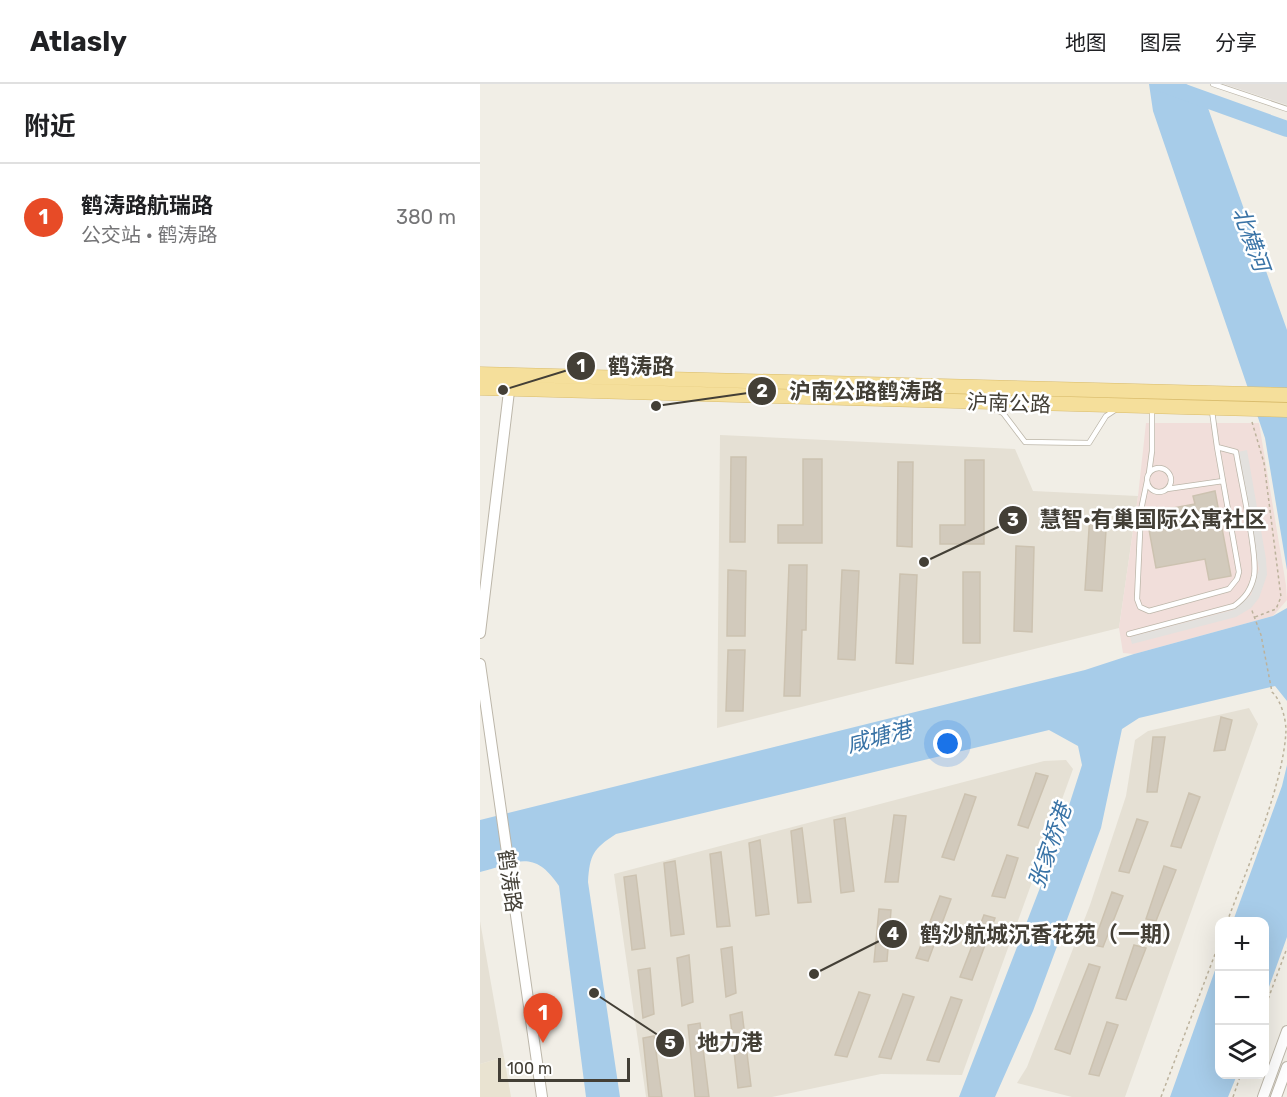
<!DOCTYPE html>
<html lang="zh">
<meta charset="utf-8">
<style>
:root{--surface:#fff;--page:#f6f6f6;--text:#202124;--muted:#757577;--line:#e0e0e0;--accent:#e74b27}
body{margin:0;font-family:Rubik,"Noto Sans SC",sans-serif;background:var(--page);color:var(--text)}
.controls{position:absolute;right:18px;bottom:18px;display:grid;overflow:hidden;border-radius:12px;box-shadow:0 6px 24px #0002}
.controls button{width:54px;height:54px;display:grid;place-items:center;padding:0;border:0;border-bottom:2px solid var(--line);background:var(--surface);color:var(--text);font:30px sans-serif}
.scale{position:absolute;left:18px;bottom:15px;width:132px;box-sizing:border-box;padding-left:6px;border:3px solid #433f36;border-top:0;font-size:16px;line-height:21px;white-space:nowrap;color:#433f36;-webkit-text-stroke:4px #fff;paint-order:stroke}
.you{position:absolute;left:468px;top:660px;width:21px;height:21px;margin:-15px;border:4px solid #fff;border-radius:50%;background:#1a73e8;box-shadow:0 0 0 9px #1a73e833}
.badge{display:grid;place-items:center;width:39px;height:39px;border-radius:50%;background:var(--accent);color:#fff;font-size:20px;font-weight:700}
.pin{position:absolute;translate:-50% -50px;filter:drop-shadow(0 2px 3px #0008)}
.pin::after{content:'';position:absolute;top:32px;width:21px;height:18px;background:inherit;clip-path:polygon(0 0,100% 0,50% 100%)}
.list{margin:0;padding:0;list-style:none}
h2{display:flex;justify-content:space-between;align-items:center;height:78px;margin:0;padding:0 24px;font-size:26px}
h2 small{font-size:20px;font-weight:400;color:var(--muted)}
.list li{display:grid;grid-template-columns:39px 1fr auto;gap:18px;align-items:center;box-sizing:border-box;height:108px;padding:0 24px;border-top:2px solid var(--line)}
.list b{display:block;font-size:22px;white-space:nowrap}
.list p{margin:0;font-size:20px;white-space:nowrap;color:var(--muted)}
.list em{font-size:20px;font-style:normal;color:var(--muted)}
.icon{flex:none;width:33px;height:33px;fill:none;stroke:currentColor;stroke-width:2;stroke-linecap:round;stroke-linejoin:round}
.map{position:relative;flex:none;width:807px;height:1013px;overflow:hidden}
header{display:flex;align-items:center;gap:36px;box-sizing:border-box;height:84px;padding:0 30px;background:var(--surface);border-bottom:2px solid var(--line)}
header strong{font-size:28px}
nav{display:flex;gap:33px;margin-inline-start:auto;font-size:21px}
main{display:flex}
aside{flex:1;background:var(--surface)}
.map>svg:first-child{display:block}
</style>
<header>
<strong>Atlasly</strong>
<nav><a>地图</a><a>图层</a><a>分享</a></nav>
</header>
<main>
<aside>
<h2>附近<small></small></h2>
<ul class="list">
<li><span class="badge">1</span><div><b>鹤涛路航瑞路</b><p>公交站 · 鹤涛路</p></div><em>380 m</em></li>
</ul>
</aside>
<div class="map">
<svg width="807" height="1013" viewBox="0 0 807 1013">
<rect width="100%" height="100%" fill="#f1eee6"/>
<path fill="#e5e0d4" d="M240,351L535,365L553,407L658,412L639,544L237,644Z
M769,624L778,640L645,1013H592L537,999L547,983L610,821L646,712L655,656L668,647Z
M586,676L593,685L482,991L401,990L292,1013H166L134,790L564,677Z
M0,837L24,973L0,980Z"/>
<path fill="#e4e0db" d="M744,0H807V21Z"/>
<path fill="#e9e3d1" d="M24,973L31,1013H0V980Z"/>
<path fill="#f1deda" d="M666,339H779L806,501L807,516L793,532L654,570L643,569L639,544L658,412Z"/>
<path fill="#e3e1de" d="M767,366L786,475L787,491L779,514L771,524L756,533L652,560L650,553L753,526L771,511L779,485L758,368Z"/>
<path fill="#a7cce9" d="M669,0H706L723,10L807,246V486L785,354L673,27Z
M807,524V617L795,602L659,634L642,645L621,744L553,927L515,1013H479L575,765L602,681L598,662L569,646L136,750C113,765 110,770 108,798L140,1013H106L79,802C54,765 38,778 0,788V736L605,586L654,570L793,532Z
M807,681V853L785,914L784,838L753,837L802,702Z
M739,875L740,990L757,991L748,1013H690Z"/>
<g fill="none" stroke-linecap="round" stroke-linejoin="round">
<path stroke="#a7cce9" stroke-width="16" d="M682,0L807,45"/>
</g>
<path fill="#d2cabc" stroke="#ccc2b0" stroke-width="1.5" d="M251,373H266L265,458H250Z
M323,375H342V459H298V441H323Z
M485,376H504V460H460V441H485Z
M418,378H433L432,463L417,462Z
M735,407L751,492L729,496L725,475L676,484L666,429L715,420L713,412Z
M610,430L627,431L622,507L605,506Z
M536,462L554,463L552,548L534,547Z
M309,481H327L326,546H322L320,612H304Z
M248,486L266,487L265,552H247Z
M362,486L379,487L375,576L358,575Z
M483,488H500V559H483Z
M420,490L437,491L433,580L416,579Z
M248,566H265L263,627H246Z
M741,633L752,636L745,666L734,667Z
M673,653H685L677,708H667Z
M556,689L568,692L548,744L538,741Z
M709,709L720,713L701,764L691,762Z
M485,710L496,713L474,776L462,773Z
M414,731L426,732L418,798H405Z
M365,734L374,807L361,809L354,736Z
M657,735L668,738L649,789L639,787Z
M322,744L331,818L318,819L311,747Z
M280,756L289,830L276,832L269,759Z
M241,768L250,842L237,843L230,770Z
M527,771L538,774L525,814L512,812Z
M195,777L204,850L191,852L184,779Z
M684,782L696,786L676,837L666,835Z
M156,791L165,864L152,866L144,793Z
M632,808L643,812L623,863L613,861Z
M460,812L471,815L448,877L436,874Z
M399,825L411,826L407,877L394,878Z
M504,831L515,834L492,896L480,893Z
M654,861L666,864L646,916L636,914Z
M252,863L256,909L246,913L241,865Z
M209,871L213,918L202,922L197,874Z
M609,880L620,883L590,970L575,965Z
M170,884L174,930L163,934L158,886Z
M379,908L390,911L367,973L355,971Z
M423,910L434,913L411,975L399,973Z
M471,913L482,916L459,978L447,976Z
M262,928L271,1002L258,1004L250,931Z
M627,938L638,941L619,992L609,990Z
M220,939L229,1013H215L208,941Z
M174,952L182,1013H169L163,954Z"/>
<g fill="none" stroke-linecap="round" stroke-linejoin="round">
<g stroke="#bcb6a9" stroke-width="6">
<path id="service" d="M733,0L807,25
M510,323L523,329L545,358L609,359L626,332L635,326
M667 396a12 12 0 1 1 24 0a12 12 0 1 1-24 0Z
M669,389L672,367V325
M667,397L661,426L657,515L660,523L669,527L749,505L757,495L759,488L737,363
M687,405L743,397
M649,550L754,522C765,514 771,506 774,492C778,471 760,394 756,368L737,363L732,327"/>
</g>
<g stroke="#bcb6a9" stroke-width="12">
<path id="tertiary" d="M0,549L30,299
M0,580L62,1013
M783,1013L807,947
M796,1013L807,983"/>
</g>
<g stroke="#d9bc6c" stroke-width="15">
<path id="primary" d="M0,290L807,311
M0,304L807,326"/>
</g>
<path stroke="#bcb29c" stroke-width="1.5" stroke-dasharray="3 3" stroke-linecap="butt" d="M772,338L784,379L801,513L796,525L775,533
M747,838C767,784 803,703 806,647C806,635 801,616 792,608L781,551L771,524
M784,926L807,864
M681,1013L740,857
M753,1013L761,990"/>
<use href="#service" stroke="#fff" stroke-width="4.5"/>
<use href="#tertiary" stroke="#fff" stroke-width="10"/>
<use href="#primary" stroke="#f5df9b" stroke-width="14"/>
</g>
<g text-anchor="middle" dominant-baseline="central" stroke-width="5" stroke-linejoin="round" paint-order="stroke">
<g font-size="21" fill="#433f36" stroke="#fff">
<text transform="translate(529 319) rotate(2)">沪南公路</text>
<text transform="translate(30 797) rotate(82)">鹤涛路</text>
</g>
<g font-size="22" font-style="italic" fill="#3973a6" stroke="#fff">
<text transform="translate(771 155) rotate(70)">北横河</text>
<text transform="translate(399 653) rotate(-15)">咸塘港</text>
<text transform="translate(570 762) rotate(-71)">张家桥港</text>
</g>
</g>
<path fill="none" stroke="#433f36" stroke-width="2" d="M23 306L101 282M176 322L282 307M444 478L533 436M334 890L413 850M114 909L190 959"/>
<g fill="#433f36" stroke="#fff" stroke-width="2">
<circle cx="23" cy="306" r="6"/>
<circle cx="176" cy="322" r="6"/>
<circle cx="444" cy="478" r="6"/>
<circle cx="334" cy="890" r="6"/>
<circle cx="114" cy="909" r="6"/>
<circle cx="101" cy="282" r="15"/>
<circle cx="282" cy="307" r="15"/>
<circle cx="533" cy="436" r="15"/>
<circle cx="413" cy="850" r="15"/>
<circle cx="190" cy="959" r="15"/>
</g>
<g font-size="18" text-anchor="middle" font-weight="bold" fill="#fff">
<text x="101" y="288">1</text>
<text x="282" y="313">2</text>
<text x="533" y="442">3</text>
<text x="413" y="856">4</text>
<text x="190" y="965">5</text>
</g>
<g font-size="22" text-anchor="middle" font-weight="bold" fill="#433f36" stroke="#fff" stroke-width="5" stroke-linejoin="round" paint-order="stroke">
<text x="161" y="290">鹤涛路</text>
<text x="386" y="315">沪南公路鹤涛路</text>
<text x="673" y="443">慧智·有巢国际公寓社区</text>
<text x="572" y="858">鹤沙航城沉香花苑（一期）</text>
<text x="250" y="966">地力港</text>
</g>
</svg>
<div class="controls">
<button>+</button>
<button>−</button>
<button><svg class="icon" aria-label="layers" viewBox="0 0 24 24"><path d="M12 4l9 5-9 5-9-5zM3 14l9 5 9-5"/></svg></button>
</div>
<div class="scale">100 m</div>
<div class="you"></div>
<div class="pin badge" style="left:63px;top:959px">1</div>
</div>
</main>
